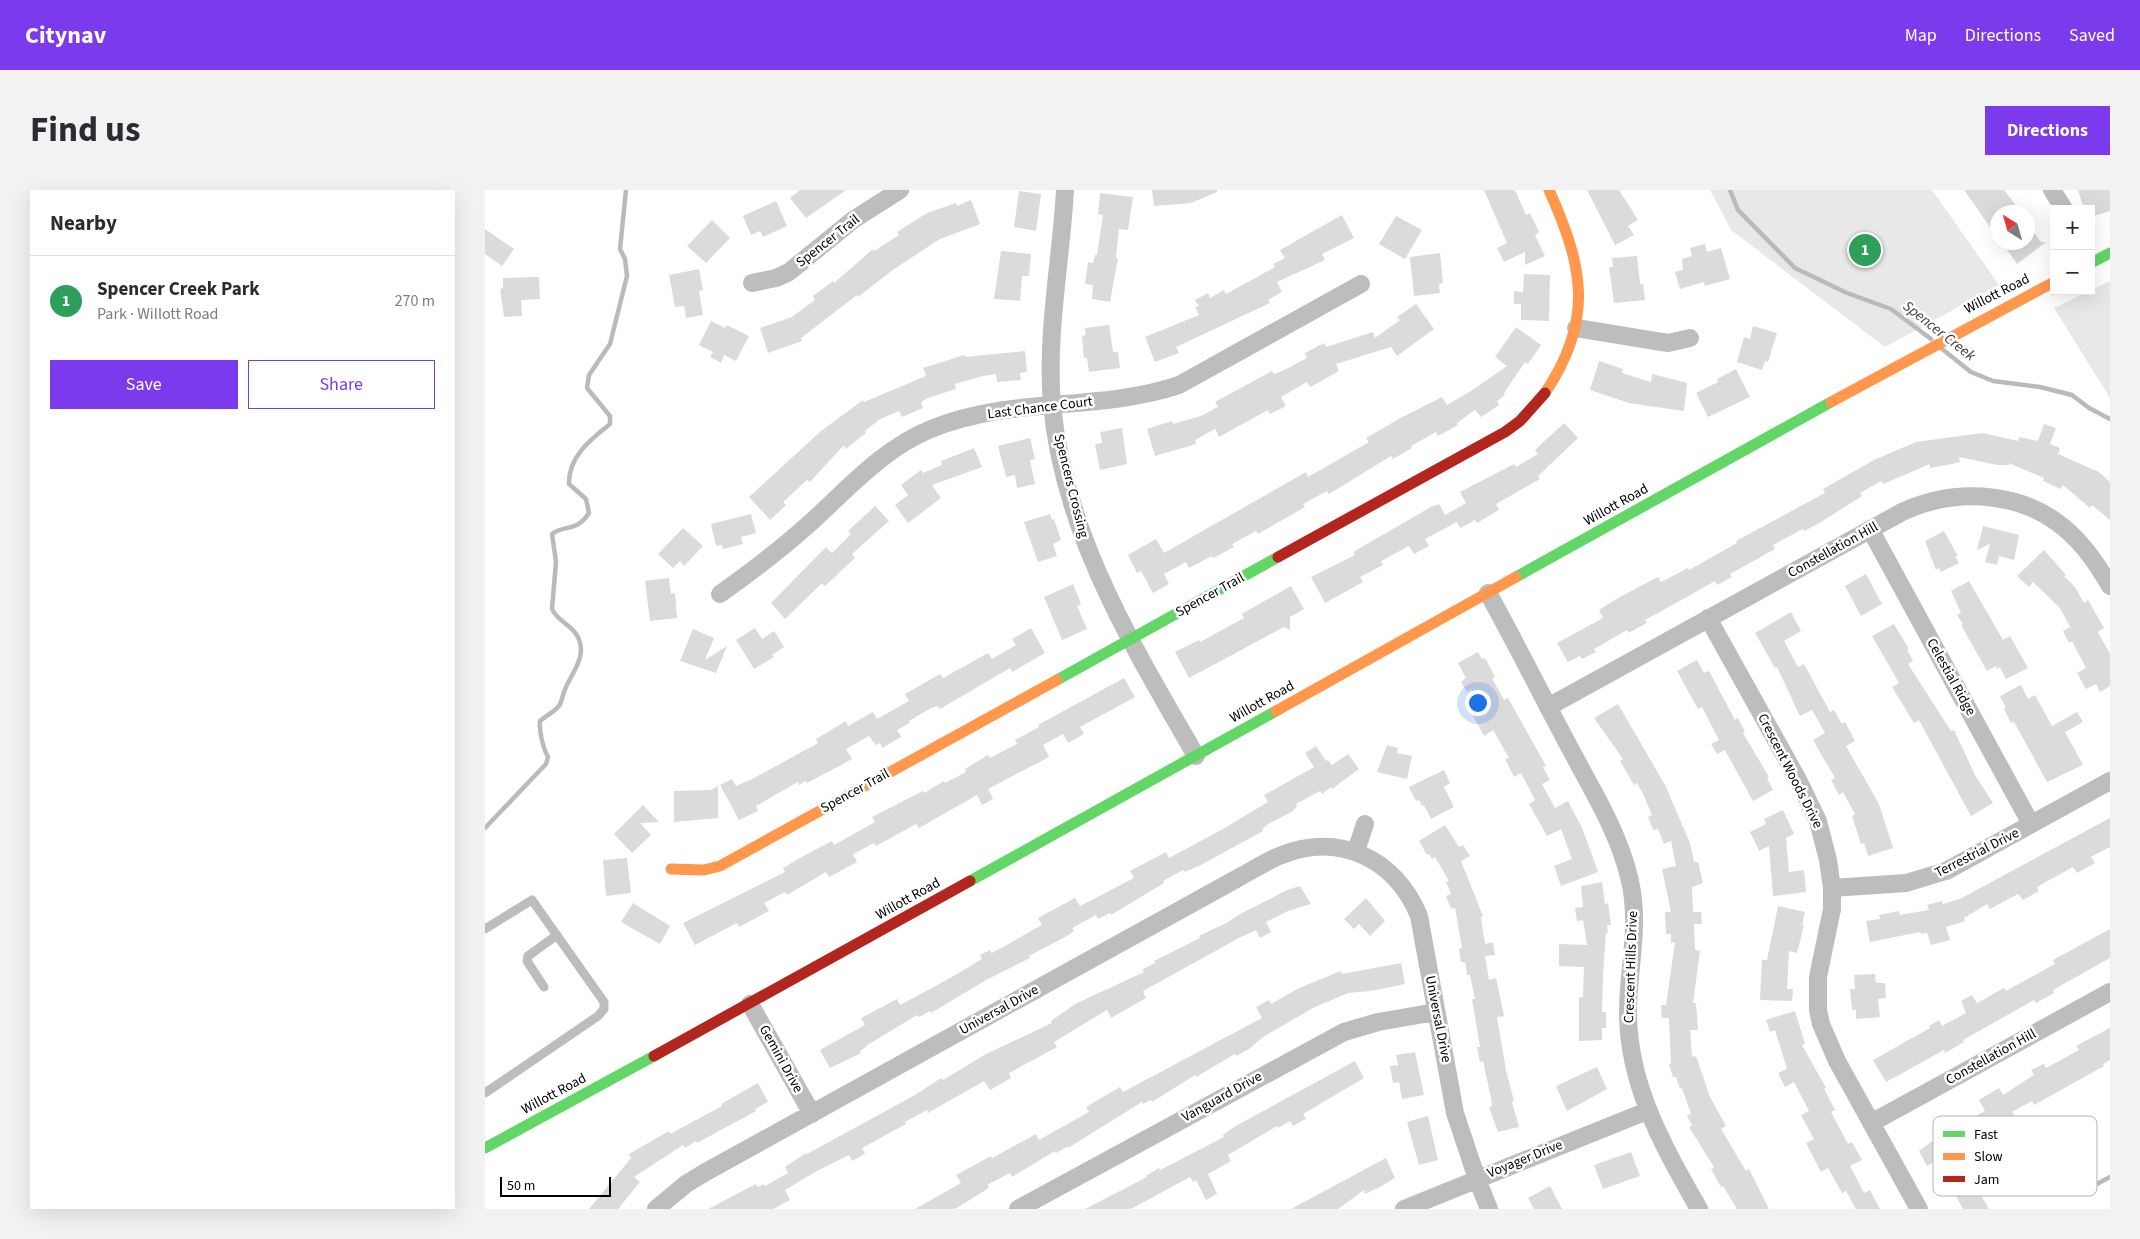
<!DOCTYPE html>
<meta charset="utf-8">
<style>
:root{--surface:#fff;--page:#f2f2f3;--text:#2b2b33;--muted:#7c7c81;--line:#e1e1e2;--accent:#7c3aed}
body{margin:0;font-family:"Source Sans 3",sans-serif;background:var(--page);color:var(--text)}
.controls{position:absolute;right:15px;top:15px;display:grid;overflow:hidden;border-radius:0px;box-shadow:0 5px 20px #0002}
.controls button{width:45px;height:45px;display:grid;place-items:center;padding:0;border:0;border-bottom:1px solid var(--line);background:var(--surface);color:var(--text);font:25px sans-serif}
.compass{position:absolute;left:1505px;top:15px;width:45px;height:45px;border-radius:50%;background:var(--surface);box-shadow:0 5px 20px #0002;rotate:323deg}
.scale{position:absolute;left:15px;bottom:12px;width:111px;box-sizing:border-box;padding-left:5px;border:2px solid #000;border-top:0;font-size:14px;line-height:18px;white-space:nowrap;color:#000;-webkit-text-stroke:4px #fff;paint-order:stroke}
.you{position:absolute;left:992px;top:512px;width:18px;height:18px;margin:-12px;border:4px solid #fff;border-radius:50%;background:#1a73e8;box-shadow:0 0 0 8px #1a73e833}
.badge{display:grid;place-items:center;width:32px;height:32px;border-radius:50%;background:var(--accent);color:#fff;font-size:16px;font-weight:700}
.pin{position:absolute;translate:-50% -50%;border:2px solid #fff;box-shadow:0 1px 5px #0006}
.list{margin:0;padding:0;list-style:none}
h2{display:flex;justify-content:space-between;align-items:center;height:65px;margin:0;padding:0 20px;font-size:21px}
h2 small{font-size:16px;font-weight:400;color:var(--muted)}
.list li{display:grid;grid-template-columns:32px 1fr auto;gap:15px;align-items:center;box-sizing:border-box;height:90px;padding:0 20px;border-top:1px solid var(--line)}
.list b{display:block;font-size:19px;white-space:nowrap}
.list p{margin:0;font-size:16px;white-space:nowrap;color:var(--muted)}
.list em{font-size:16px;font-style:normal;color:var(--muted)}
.actions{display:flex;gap:10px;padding:15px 20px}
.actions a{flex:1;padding:11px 0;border:1px solid var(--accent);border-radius:0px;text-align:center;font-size:18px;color:var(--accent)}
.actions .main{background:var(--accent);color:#fff}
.map{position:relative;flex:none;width:1625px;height:1019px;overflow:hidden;border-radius:0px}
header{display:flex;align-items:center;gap:30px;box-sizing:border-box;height:70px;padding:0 25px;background:var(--accent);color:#fff}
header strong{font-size:24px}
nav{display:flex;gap:28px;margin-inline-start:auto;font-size:18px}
.intro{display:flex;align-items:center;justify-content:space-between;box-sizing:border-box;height:120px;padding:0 30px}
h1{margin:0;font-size:35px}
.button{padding:12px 22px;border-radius:0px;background:var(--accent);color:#fff;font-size:18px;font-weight:700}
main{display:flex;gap:30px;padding:0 30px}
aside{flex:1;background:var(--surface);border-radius:0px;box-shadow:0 5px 20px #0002}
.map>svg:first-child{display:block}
</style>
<header>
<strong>Citynav</strong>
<nav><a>Map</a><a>Directions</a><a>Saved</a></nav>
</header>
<div class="intro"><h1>Find us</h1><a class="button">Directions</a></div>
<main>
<aside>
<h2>Nearby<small></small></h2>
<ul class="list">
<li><span class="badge" style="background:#2e9e5b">1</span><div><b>Spencer Creek Park</b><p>Park · Willott Road</p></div><em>270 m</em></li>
</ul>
<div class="actions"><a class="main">Save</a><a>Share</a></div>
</aside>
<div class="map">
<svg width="1625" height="1019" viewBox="0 0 1625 1019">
<rect width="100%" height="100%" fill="#fff"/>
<path fill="#e8e8e8" d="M1225,0H1447L1514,95L1400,157L1246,40Z
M1625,91V208L1569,118Z"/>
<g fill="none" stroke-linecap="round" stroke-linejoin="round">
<path stroke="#bababa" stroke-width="4.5" d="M1245,0L1253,20L1310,78L1362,103L1406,119L1446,149
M1457,159L1486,182L1508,191L1555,197L1587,205L1604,218L1625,229
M0,638L61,574L63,567C58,558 54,541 55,531C61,526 69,522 74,516C77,512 77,507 79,502C85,484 103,468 93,447C87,435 72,431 67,419L71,372L67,344C80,334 91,343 104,323L101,309L84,294C83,267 106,249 125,234V226L102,198L104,185L125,154L142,86L140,69L135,59L141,0
M1592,974L1605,991L1612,994L1625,987"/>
</g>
<path fill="#dbdbdb" d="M315,0H361L321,28L305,8Z
M667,0H732V2L706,13L669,16Z
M999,0H1030L1041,25L1045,23L1054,42L1050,45L1060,66L1040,75V62L1019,72L1012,58L1022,53Z
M1102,0H1134L1153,30L1143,36L1149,45L1130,55Z
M1479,0H1519L1530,14L1527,17L1531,22H1512V47Z
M1593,0H1625V21L1606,27V19H1599Z
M534,1L556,4L551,41L529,37Z
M615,3L648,7L643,40L634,39L631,68H633L625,112L607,109L608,95L600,94L603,72L608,73L610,65H612L618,25L613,24Z
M486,10L495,34L455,49L409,79L373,107L372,105L316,148L317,151L283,163L275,138L307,127L330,110L328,106L348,91L349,93L388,59L389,61L414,45L412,42L442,23L471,13L472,16Z
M291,11L302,36L278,47L275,41L266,45L258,26Z
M857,25L869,48L837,64L840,70L792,92L797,102L783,110L785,113L691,157L694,163L670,172L660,147L714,125L710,117L714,116L710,110L723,103L725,108L739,100L741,104L790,77L788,74L800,68L795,60Z
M911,26L937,40L920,69L894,54Z
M227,30L245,48L221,73L202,56Z
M1542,34L1556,52H1561L1532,74L1517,52H1542Z
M0,39L29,59L17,76L0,64Z
M1220,54L1222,62L1236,58L1245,89L1220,96L1219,92L1195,99L1190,82L1198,80L1197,69L1207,66L1205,58Z
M516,61L546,64L544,86H537L535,111L509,109Z
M955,63L958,93L954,94L955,103L929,106L925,67Z
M1152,66L1155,94H1158L1160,110L1129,113L1124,77H1128L1127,68Z
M214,79L218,100L214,101L218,125L201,128L199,116L190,117L184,85Z
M1039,84L1065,85L1064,131L1036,130V114H1029V101L1038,102Z
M54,87L55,109L36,110L37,126L19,127L15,99L18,98V88Z
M931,114L949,139L912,166L906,157L851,174L854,181L825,197L822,192L796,207L801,216L785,224L783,220L734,247L730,239L710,250L711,254L670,266L662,239L687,231L688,234L716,226L733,217L730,212L787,181L789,184L797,181L822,168L820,163L839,153L841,157L888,142L890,148L915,130L912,127Z
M226,131L240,138L242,135L264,146L251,171L239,165L236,173L225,167L228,162L214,155Z
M624,135L628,162H633L635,178L604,182L602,168H599L597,146L601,145L600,138Z
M1268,136L1292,143L1283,172L1280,171L1277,180L1252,172L1259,147L1265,149Z
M1031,137L1056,155L1043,174L1040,172L1019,203L1020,205L1012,211L1014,215L996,227L990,220L972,233L973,235L953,246L951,242L926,256L927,258L908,269L906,266L844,304L842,301L818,314L820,317L773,344L771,341L747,354L749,357L728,368L727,366L704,378L701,372L679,384L684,394L668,403L656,381L652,383L643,365L671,349L679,363L821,282L823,287L884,252L881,248L912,230L957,207L962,215L986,201L1022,176L1010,167Z
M540,161L542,182L535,183L536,190L512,192L511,184L498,186L470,194L471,199L443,208L436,212L438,218L417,227L414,221L395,229L380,241L381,243L361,259L359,255L325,292L322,290L298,312L301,315L285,330L264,307L335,242L378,210L379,212L441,186L438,178L479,165L480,167Z
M1114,171L1138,179L1137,183L1166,192L1167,184L1202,193L1199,221L1144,213L1105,200Z
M1251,179L1265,207L1223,227L1211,203L1233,192L1232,189Z
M1079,233L1093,248L1053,286L1055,289L1011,314L1014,320L992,333L990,330L975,338L972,332L940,349L944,356L929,364L924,356L896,371L898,375L875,387L878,392L840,413L826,387L870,365L868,362L946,317L954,314L960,325L981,313L975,302L1029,274L1031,277L1053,264L1050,260Z
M1559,234L1571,238L1565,254L1575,258L1573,264L1614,282L1625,292V330L1607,315L1605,318L1578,295L1576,299L1558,291L1559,288L1524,273V275H1512L1474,267L1475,272L1462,275L1445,278V274L1398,294L1396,291L1375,303L1377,306L1331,335L1319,341L1318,339L1288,355L1290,359L1245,384L1247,387L1232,395L1230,391L1200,408L1160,430L1162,433L1143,443L1142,440L1109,459L1111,462L1097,469L1095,466L1083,472L1072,453L1118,428L1114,420L1133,408L1173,387L1176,392L1203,378L1204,380L1252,353L1251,351L1340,303L1338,299L1389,270L1431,252L1497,243L1533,251L1534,247L1553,251Z
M637,238L642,274L615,280L610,254L617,253L615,242Z
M545,248L550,269L545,270L550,294L532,298L530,285L521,287L513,256Z
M489,258L497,277L447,295L456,308L423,333L410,315L423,305L416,295L436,280L438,283L457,275L456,271Z
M390,316L404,331L367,364L370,368L340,396L337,393L300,429L286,413L341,357L347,363L366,344L363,341Z
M266,324L271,343L256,347L258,354L238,359L237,355L231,356L226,334Z
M565,324L567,330L569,329L576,350L568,354L572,366L553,372L539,332Z
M1498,336L1534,345L1529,370L1514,366L1512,375L1500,372L1505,354L1492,360Z
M198,338L218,356L199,376L195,371L188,378L173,364Z
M1459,341L1473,366H1470L1474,373L1456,382L1454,378L1451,380L1440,351Z
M1559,360L1581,385L1579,386L1590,397L1599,413L1603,410L1619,438L1613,442L1625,464V496L1615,502L1611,494L1601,499L1592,483L1601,478L1587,451L1584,453L1578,441L1585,437L1575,418L1548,392L1544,397L1532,386Z
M1381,384L1397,414L1376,426L1360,396Z
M184,388L186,404L190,403L192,428L165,431L160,391Z
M1484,391L1518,450L1525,446L1543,478L1521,489L1515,477L1512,479L1511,476L1502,481L1476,435L1478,434L1472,425L1476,423L1466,401Z
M588,394L596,414L592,416L602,439L577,450L559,407Z
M806,396L819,419L805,427V440L799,437L704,488L690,462L714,450L715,452L759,428L757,424Z
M1306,422L1316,441L1299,451L1313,477L1319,474L1345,522L1349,520L1357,534L1360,532L1370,551L1361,556L1394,614L1408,658L1383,666L1379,653L1376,654L1367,626L1370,624L1358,602L1354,605L1346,590L1350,588L1328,550L1340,543L1327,520L1315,526L1292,477L1290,478L1270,443Z
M1409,434L1424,459L1422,460L1428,471L1423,474L1466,541L1469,540L1490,585L1508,613L1486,626L1434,530L1429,533L1407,497L1414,493L1387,446Z
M270,438L277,449L289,441L299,457L287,465L289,467L269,479L251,450Z
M546,438L560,463L527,482L525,478L455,519L453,516L446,518L424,531L425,533L412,540L416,547L397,558L395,553L391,555L384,546L361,559L367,569L322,593L320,591L314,595L313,592L271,616L273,621L254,630L235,595L247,589L251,596L269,588L333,553L331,549L361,531L363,536L388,522L392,529L424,511L420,504L455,484L458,488L503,463L507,469L531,455L527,449Z
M208,439L229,448L220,470L242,456L231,483L195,471Z
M993,462L997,469L1000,468L1010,487L1007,488L1019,510L1023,508L1061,576L1058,577L1065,590L1057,594L1070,618L1083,611L1098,640L1113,682L1076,696L1069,676L1087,669L1076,639L1062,646L1044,614L1050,610L1036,583L1029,587L1020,569L1024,568L1008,540L999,546L988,526L999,520L987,500L982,502L976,492L981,488L973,473Z
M1212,470L1219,483L1224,481L1250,530L1253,528L1260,542L1258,543L1284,587L1282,588L1288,600L1268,611L1240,560L1232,564L1226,554L1234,550L1217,517L1213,519L1192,481Z
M639,488L650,507L595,537L599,544L583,553L578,544L558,555L564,567L503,599L508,609L497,615L492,605L434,638L431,634L391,656L389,653L368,664L372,672L344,687L341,682L302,705L300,702L279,713L284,721L254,737L252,733L210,755L198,733L300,682L298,678L320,665L347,651L349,655L390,632L387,627L438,601L439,603L459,591L460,593L481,582L480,579L503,565L505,568L532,554L530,550L554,537L553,535Z
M1536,495L1543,509L1550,505L1567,536L1592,522L1598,532L1580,542L1598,575L1562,592L1529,532L1526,533L1519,519L1521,518L1515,506Z
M1133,514L1180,595L1205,653L1209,672H1213L1218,693L1207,697L1208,722H1216L1217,734H1209L1210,760L1215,761L1208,813H1211L1213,840H1205L1207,867L1211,866L1225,907L1241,936L1236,939L1261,981L1264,979L1284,1019H1252L1238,996L1236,997L1226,979L1229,977L1204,937L1207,936L1202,926L1206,924L1197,898L1195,899L1191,887H1188L1184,874H1186L1184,828H1177L1176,815H1181L1190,752L1186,753V744H1181L1180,722H1186L1177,679L1191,676L1186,651L1179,654L1173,639L1168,640L1163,627L1167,625L1158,604L1152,593L1149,595L1135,571L1138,569L1109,528Z
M902,555L913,558L912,563L927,566L922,589L892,582Z
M831,556L841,571L843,570L847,575L863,564L874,579L847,599L846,597L837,604L835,601L811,614L812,616L808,621L783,634L777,639L778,641L714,676L700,682L698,680L678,691L679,693L626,725L625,723L613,729L611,725L587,738L589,741L582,746L544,766L545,768L501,790L446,823L445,821L434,827L432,825L381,856V857L375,861L376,863L345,878L335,860L380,835L376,828L412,809L415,815L467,787L497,769L495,765L505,760L507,763L557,735L553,728L590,708L595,716L649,688L645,681L681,662L684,668L738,639L783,612L779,605L829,577L820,563Z
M959,580L965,593L959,597L969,617L946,629L939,615L937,616L934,610L931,611L924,597Z
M233,596V628L189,632V601L226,600Z
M158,615L174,632L155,633L166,645L147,663L129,644Z
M1298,620L1309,644L1301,648L1304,682L1319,680L1321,702L1288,706L1284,656L1274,661L1265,642L1281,634L1279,629Z
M1625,628V657L1606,667L1610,673L1592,683L1588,677L1552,697L1554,701L1538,710L1533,704L1505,719L1502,714L1479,728L1480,731L1461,737L1465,750L1446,755L1442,743L1436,744L1435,742L1385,752L1381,731L1395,729L1394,725L1414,721L1415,725L1444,720L1442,715L1457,711L1458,714L1475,709Z
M960,635L974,657L978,655L985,666L976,671L998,726L996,727L1000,754L1008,752L1010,765L1000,766L1004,790L1011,788L1019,826L1012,827L1021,880L1029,911L1027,912L1034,937L1013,942L1004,917L1007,916L1006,908L998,871L995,872L992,857H995L987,809H990L985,785H982L980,772H976L974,759L977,758L970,718L966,719L961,706L966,704L961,692L964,691L950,667L947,669L944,664L942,665L934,651Z
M142,668L146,703L121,706L118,670Z
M1117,692L1120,714L1123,713L1126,735H1122L1123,743H1121L1118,785L1117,822H1121V838H1117V850L1094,851V807H1098L1099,777L1074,776V754L1102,755L1098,730L1092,731L1090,718L1098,717L1096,696Z
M815,696L826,714L803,721L781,732L786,742L775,748L771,740L754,748L658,801L661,808L626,828L622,820L569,852L572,857L524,883L526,888L505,900L499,891L443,923L442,920L420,932L421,934L377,958L380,964L367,971L364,965L330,982L300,1000L305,1010L288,1019H223L271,994L273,997L279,994L280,996L303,983L300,977L321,963L322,964L430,905L456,888L458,890L501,864L567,833L566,831L590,814L659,782L657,780L670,773L669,771L715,748L714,746L743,732L755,724L802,700Z
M881,708L900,731L885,746L874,734L869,739L859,729Z
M148,713L185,736L175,754L136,732Z
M1293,716L1320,722L1317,735H1319L1312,763L1304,761L1302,799H1308L1307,811L1275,810L1277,770H1282Z
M1625,739V768L1568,800L1569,803L1551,813L1549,810L1478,850L1479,852L1460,863L1459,860L1401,892L1388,870L1445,838L1444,836L1454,830L1457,836L1481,823L1476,811L1487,805L1492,813L1519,798L1521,801L1570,774L1568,770Z
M916,773L920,794L886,801L863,803L828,818L778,847L764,859L751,866L750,864L711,887L710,885L667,912L666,910L658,914L657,912L583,958L582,957L571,963L570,961L527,987L525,983L502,995L504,997L499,1001L470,1019H430L476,993L471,985L506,966L507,968L551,944L554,950L604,922L601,917L635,897L638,902L777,828L771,817L784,810L786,814L814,798L856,781L857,784Z
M1390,784L1391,793H1400L1401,808L1393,809L1395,827L1371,829V820H1367L1365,799H1370L1369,785Z
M1310,821L1320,854L1317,855L1341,898L1339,899L1350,920L1346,922L1363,954L1367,952L1377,970L1365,976L1379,1003L1385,1000L1395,1019H1371L1361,1001L1357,1003L1343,978L1336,982L1321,953L1329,949L1316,925L1324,921L1309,892L1300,897L1293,883L1302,879L1290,840L1285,842L1281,830Z
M1625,838V870L1618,874L1619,876L1549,915L1547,911L1527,922L1530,927L1442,976L1434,961L1453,947L1447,936L1466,926L1472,937L1500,921L1494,910L1514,898L1518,905L1549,885L1546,880L1559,874L1561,878L1594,860L1591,856Z
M930,862L939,905L917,909L914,892L908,893L905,876L913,875L911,865Z
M870,871L879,888L818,924L821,929L808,936L805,931L793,938L792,936L743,965L746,971L723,984L732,1004L721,1010L711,990L708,992L705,987L646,1019H600L662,987L661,986L674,978L675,980L739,947L738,945L749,937Z
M1112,877L1122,899L1082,921L1071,896Z
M273,893L283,912L270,919L271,921L212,953L211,951L200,958L198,955L149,987L155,992L133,1019H104L146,968L144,964L184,941L185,944L237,916L236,914Z
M943,926L953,970L934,975L922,932Z
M1146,962L1155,986L1118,999L1109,975Z
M901,968L910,988L895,997L880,1004L879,1000L853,1019H806Z
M1065,996L1077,1019H1049L1043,1008Z
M1491,996L1504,1019H1478L1471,1006Z"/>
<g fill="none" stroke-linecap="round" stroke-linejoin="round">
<path stroke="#bdbdbd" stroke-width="9" d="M0,739L47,710L119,812V819L113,826L0,903
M59,797L42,771L43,766L72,745"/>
<path stroke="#bdbdbd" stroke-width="18" d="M580,0C576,72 561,143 567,215C579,345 648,456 711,566
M1567,0L1579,19
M267,93L291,88L304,82L368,30L415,0
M1091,138L1183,153L1205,148
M1385,339L1546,634
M1003,403C1032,455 1058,508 1086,560C1108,602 1133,641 1144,687C1156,733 1143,777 1143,822C1143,896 1179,957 1214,1019
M235,404C266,382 296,359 324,334C362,300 397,259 446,239C525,206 614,222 694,195L876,94
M1223,428L1312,588L1333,631L1343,670L1347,698V719L1333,787V820L1336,834L1352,871L1434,1019
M1063,517L1417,322C1474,296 1546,301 1591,349C1605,363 1615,379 1625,396
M871,661L880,634
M1347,698L1421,693L1461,681L1625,591
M265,814L327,924
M1386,933L1625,802
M171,1019L201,994L219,983L753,688C766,681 780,672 794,666C853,641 910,668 934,726L970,923L992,989L1004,1019
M533,1019L859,842L893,832L951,822
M919,1019L1162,921"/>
<path stroke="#63d668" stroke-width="11" d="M1606,73L1625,63
M1031,387L1346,212
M572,490L793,367
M485,691L791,521
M0,958L169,866"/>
<path stroke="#ff974d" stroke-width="11" d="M1060,203C1110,129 1098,76 1064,0
M1346,212L1569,92
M791,521L1031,387
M186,679L219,680L235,676L572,490"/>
<path stroke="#b3261e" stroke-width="11" d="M793,367L1020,242L1035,231L1060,203
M169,866L485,691"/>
</g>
<g text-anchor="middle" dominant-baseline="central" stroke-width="5" stroke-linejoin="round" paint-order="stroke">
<g font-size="14" fill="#000" stroke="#fff">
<text transform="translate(343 51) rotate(-38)">Spencer Trail</text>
<text transform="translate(1512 104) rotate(-27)">Willott Road</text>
<text transform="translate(555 218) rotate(-7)">Last Chance Court</text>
<text transform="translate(586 296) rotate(76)">Spencers Crossing</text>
<text transform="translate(1131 315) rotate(-29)">Willott Road</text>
<text transform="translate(1348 360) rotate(-29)">Constellation Hill</text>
<text transform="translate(725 405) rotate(-29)">Spencer Trail</text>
<text transform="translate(1466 487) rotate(61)">Celestial Ridge</text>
<text transform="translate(777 512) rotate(-29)">Willott Road</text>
<text transform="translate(1305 581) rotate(63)">Crescent Woods Drive</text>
<text transform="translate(370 601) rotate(-29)">Spencer Trail</text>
<text transform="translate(1492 663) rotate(-27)">Terrestrial Drive</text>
<text transform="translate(423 709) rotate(-29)">Willott Road</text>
<text transform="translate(1146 777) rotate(-88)">Crescent Hills Drive</text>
<text transform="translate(514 820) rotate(-29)">Universal Drive</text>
<text transform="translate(953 829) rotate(79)">Universal Drive</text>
<text transform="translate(1506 867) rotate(-29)">Constellation Hill</text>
<text transform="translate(296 869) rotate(61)">Gemini Drive</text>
<text transform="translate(69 904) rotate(-28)">Willott Road</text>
<text transform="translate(737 907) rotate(-29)">Vanguard Drive</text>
<text transform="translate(1040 969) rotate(-22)">Voyager Drive</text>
</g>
<g font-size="15" font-style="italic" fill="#3d3d3d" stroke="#fff">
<text transform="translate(1454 141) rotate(38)">Spencer Creek</text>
</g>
</g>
<rect x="1448" y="926" width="164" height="80" rx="8" fill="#fff" stroke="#b2b2b2" stroke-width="1"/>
<rect x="1458" y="941" width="22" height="6" fill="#63d668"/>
<rect x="1458" y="963" width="22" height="7" fill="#ff974d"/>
<rect x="1458" y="986" width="22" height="6" fill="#b3261e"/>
<g font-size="14" fill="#000">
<text x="1489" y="949">Fast</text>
<text x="1489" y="971">Slow</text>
<text x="1489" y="994">Jam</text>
</g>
</svg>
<div class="controls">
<button>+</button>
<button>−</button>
</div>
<svg class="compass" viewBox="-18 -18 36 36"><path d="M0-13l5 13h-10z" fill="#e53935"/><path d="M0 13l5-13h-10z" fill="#7c7c81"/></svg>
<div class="scale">50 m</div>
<div class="you"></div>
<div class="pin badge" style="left:1380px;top:60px;background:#2e9e5b">1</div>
</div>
</main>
